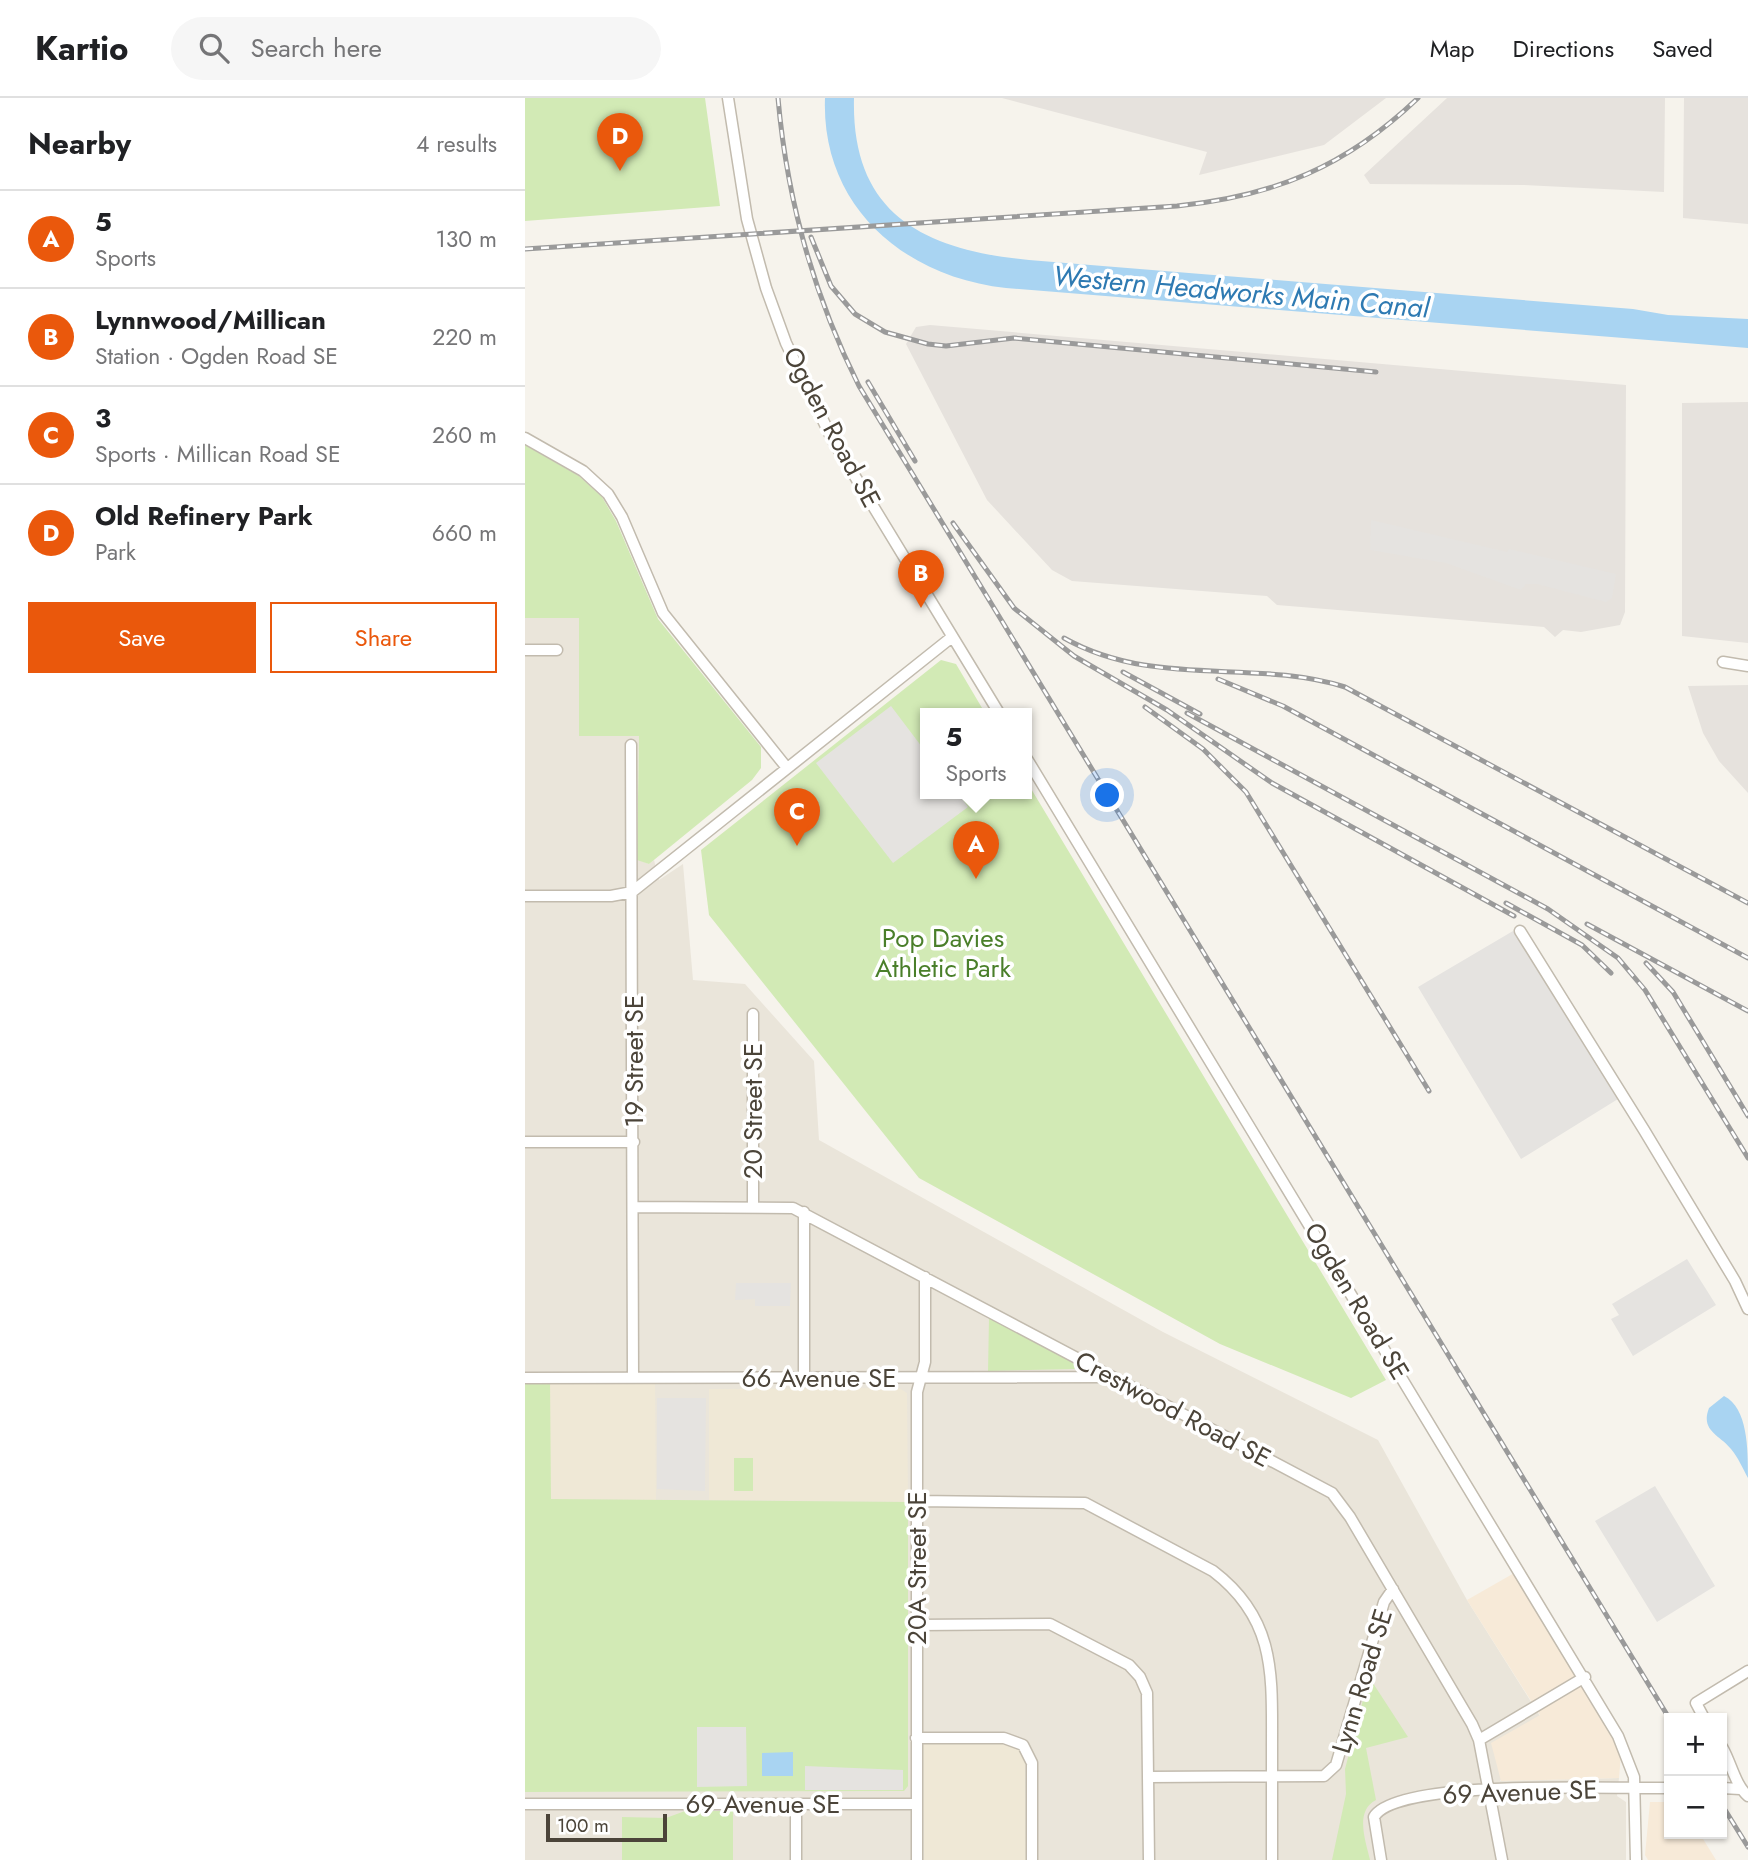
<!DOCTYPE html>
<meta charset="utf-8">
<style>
:root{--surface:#fff;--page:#f6f6f6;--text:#202124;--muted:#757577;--line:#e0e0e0;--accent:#ea580c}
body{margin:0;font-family:Jost,sans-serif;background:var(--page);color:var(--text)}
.controls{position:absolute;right:21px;bottom:21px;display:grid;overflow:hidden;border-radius:0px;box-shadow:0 2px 5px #0004}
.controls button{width:63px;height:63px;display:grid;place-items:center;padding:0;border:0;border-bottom:2px solid var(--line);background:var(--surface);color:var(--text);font:35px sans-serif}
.scale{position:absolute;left:21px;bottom:18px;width:121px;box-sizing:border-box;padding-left:7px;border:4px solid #4b4439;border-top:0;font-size:19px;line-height:24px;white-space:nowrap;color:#4b4439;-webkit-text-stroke:5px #fff;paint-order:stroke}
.you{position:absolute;left:583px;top:698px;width:24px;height:24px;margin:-18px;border:5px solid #fff;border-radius:50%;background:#1a73e8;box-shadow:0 0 0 10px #1a73e833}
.badge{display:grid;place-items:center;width:46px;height:46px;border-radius:50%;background:var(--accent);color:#fff;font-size:23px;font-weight:700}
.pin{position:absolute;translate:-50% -58px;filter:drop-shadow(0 2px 4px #0008)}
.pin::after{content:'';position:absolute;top:37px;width:24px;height:21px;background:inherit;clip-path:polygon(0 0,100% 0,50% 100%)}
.popup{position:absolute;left:395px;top:610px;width:112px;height:91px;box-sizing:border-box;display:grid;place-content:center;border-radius:0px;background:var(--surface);filter:drop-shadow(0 2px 5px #0005);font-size:23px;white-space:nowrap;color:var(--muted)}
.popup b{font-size:26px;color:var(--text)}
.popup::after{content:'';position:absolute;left:50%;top:100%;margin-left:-14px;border:14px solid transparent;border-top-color:var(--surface)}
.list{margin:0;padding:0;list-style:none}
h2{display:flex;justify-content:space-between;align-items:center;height:91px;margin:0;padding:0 28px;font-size:30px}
h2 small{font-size:23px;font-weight:400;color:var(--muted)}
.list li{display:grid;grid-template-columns:46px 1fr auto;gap:21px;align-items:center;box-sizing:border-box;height:98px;padding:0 28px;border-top:2px solid var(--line)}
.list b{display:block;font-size:26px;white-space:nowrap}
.list p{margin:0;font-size:23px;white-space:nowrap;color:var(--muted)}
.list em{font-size:23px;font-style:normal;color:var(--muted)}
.actions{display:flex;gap:14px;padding:21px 28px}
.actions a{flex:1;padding:16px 0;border:2px solid var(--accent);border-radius:0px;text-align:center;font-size:24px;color:var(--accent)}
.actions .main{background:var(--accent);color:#fff}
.icon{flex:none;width:38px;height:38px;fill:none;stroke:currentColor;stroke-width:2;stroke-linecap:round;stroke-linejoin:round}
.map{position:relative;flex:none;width:1223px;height:1762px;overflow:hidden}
header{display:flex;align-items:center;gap:42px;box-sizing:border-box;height:98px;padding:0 35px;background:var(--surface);border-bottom:2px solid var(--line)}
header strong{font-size:33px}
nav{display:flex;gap:38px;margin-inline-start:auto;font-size:24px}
.search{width:490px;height:63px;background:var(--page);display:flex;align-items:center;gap:18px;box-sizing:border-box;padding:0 24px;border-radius:38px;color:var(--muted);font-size:26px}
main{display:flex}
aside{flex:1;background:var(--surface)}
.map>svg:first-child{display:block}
</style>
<header>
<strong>Kartio</strong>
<div class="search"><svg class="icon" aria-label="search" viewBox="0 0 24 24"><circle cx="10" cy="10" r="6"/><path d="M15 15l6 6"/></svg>Search here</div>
<nav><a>Map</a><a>Directions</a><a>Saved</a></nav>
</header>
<main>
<aside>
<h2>Nearby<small>4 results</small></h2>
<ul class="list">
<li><span class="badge">A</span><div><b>5</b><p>Sports</p></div><em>130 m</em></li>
<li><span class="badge">B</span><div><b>Lynnwood/Millican</b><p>Station · Ogden Road SE</p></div><em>220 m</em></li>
<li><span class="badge">C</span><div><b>3</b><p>Sports · Millican Road SE</p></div><em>260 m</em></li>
<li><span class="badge">D</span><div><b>Old Refinery Park</b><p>Park</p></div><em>660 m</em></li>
</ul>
<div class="actions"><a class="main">Save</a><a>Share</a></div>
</aside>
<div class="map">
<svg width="1223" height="1762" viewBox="0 0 1223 1762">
<rect width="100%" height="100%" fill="#f6f3ec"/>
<path fill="#eae5da" d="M0,520H54V638H114L112,761L124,766L129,762L134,782L158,766L168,882L220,886L289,963L294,1042L638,1234L853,1342L942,1502L1015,1618L975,1683L1094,1680L1092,1698L1101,1704V1762H0Z"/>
<path fill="#f7ead8" d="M991,1474L1096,1656L1094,1680L976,1683L966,1645L1015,1617L942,1502Z
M1125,1704H1144V1736H1175L1191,1762H1123L1120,1757Z"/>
<path fill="#e6e2dd" d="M477,0H861L799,47L674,77L682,54Z
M922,0H1140L1139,94L999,87L845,86L839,77Z
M1159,0H1223V126L1158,120Z
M405,227L1101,287L1100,514L1095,527L1056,534L1038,532L1030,539L1019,529L752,507L742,498L547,483L527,472L462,402L381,246L391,229Z
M1223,304V545L1157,538V305Z
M1223,587V695L1194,663L1178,635L1163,588Z"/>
<path fill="#efe8d6" d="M25,1280H130L131,1402L25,1401Z
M374,1290L382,1295L383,1404L184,1402V1291Z
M486,1645L496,1652L500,1663L501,1762H399L397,1646Z"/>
<path fill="#d2eab5" d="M0,0H180L195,108L0,123Z
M0,347L54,378L77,399L91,423L133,521L236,649V670L227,682L124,766L112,762L114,638H54V520H0Z
M416,562L431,566L460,615H400V695H502V684L861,1282L826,1300L695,1246L394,1080L184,817L176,752Z
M464,1220L550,1265V1271L463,1273Z
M0,1280H25L26,1401L383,1404V1688L379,1693L0,1694Z
M209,1360H228V1393H209Z
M844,1579L883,1639L841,1650L851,1702C829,1713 841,1744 845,1762H807L821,1696L820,1671Z
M160,1713H208V1762H97V1719L141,1720Z"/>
<path fill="#e5e3e0" d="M846,422L982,454L984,451L1091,476L1087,500L1081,504L1012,486H1001L996,492L921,465L845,452Z
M366,608L400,653V695H433L443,709L368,765L291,665Z
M988,833L1093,1001L996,1061L893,889Z
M1162,1161L1191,1207L1108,1258L1086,1221L1094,1217L1087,1206Z
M211,1185H266L265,1208H230V1201L210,1202Z
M132,1300H181L180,1393L132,1391Z
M1130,1388L1190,1488L1132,1524L1070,1423Z
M172,1629H221L222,1688L172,1689Z
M280,1668L378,1672V1692H280Z"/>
<path fill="#a9d4f2" d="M300,0H329C326,118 401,152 504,162L1108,211L1143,217L1223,221V250L481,190C379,179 296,108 300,0Z
M1199,1298C1223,1310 1223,1351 1223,1380C1218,1371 1213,1359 1206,1351C1195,1337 1175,1333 1184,1310Z
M268,1654V1678H237V1655Z"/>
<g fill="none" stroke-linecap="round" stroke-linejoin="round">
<g stroke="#c2bbae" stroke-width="13">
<path id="minor" d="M203,0L222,121L241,190L261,245L306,339L474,615
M0,340L58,373L83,396L97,419L138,515L262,670
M0,552H32
M1198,564L1223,568
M106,647L108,1280
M502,661L1093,1638L1109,1679L1111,1762
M0,798H86L107,794L427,539
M995,833L1119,1032L1210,1183L1223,1211
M228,916V1109
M0,1044H109
M109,1109L268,1110L807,1395L825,1419L947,1626L954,1642L977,1762
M279,1114V1280
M0,1280L584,1279
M392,1403L560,1405L688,1473C751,1521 747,1576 747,1648C747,1686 747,1724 747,1762
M392,1527L525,1526L604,1567L615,1579L622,1595L624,1762
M1179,1620L1171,1605L1223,1573
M391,1640H479L498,1647L507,1665V1762
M954,1642L1060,1579
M1197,1649C1206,1664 1210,1687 1223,1698
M624,1679L799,1678L811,1667L859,1504L868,1491
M1197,1690L1215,1691
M0,1706H392
M271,1706V1762
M392,1762V1294L400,1264V1179
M856,1762L849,1719C871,1680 1095,1691 1144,1690"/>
</g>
<use href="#minor" stroke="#fff" stroke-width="10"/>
<g stroke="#9a9a9a" stroke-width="5">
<path id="rail" d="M253,0C262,103 288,196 334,288L1144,1620
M286,139L306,188L330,216L360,234L403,246L421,248L489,240L851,274
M0,151L652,108C750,98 822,68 893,0
M343,284L390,363
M428,425L489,510L549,558L642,612L747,685L989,818
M539,540C630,591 727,560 820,589L1223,805
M598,574L675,616
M693,581L758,608L1223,860
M620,609L678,651L721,694L904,993
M662,615L1023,811L1093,860L1120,892L1223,1060
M981,805L1057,847L1086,875
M1062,826L1223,913
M1121,865L1148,894L1223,1018
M1197,1707L1223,1749"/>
</g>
<use href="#rail" stroke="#fff" stroke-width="2.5" stroke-dasharray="8" stroke-linecap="butt"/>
</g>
<g text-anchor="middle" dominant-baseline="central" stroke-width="7" stroke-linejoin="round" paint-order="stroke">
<g font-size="26" fill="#4b4439" stroke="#fff">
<text transform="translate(307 329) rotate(62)">Ogden Road SE</text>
<text transform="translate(109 963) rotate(-90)">19 Street SE</text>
<text transform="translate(228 1013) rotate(-90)">20 Street SE</text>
<text transform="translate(832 1203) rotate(59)">Ogden Road SE</text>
<text x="294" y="1280">66 Avenue SE</text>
<text transform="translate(648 1311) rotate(28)">Crestwood Road SE</text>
<text transform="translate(392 1470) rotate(-90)">20A Street SE</text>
<text transform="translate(837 1583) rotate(-73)">Lynn Road SE</text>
<text transform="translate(995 1694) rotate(-2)">69 Avenue SE</text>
<text x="238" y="1706">69 Avenue SE</text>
</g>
<g font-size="26" fill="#4a7f2a" stroke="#fff">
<text x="418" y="840">Pop Davies<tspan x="418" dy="30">Athletic Park</tspan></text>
</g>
<g font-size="28" font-style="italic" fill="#2e7ab2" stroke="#fff">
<text transform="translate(716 194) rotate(5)">Western Headworks Main Canal</text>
</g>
</g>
</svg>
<div class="controls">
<button>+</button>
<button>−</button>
</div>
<div class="scale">100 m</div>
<div class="you"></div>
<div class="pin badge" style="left:451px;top:781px">A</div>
<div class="popup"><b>5</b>Sports</div>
<div class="pin badge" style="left:396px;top:510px">B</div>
<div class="pin badge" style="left:272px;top:748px">C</div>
<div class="pin badge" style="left:95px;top:73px">D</div>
</div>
</main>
